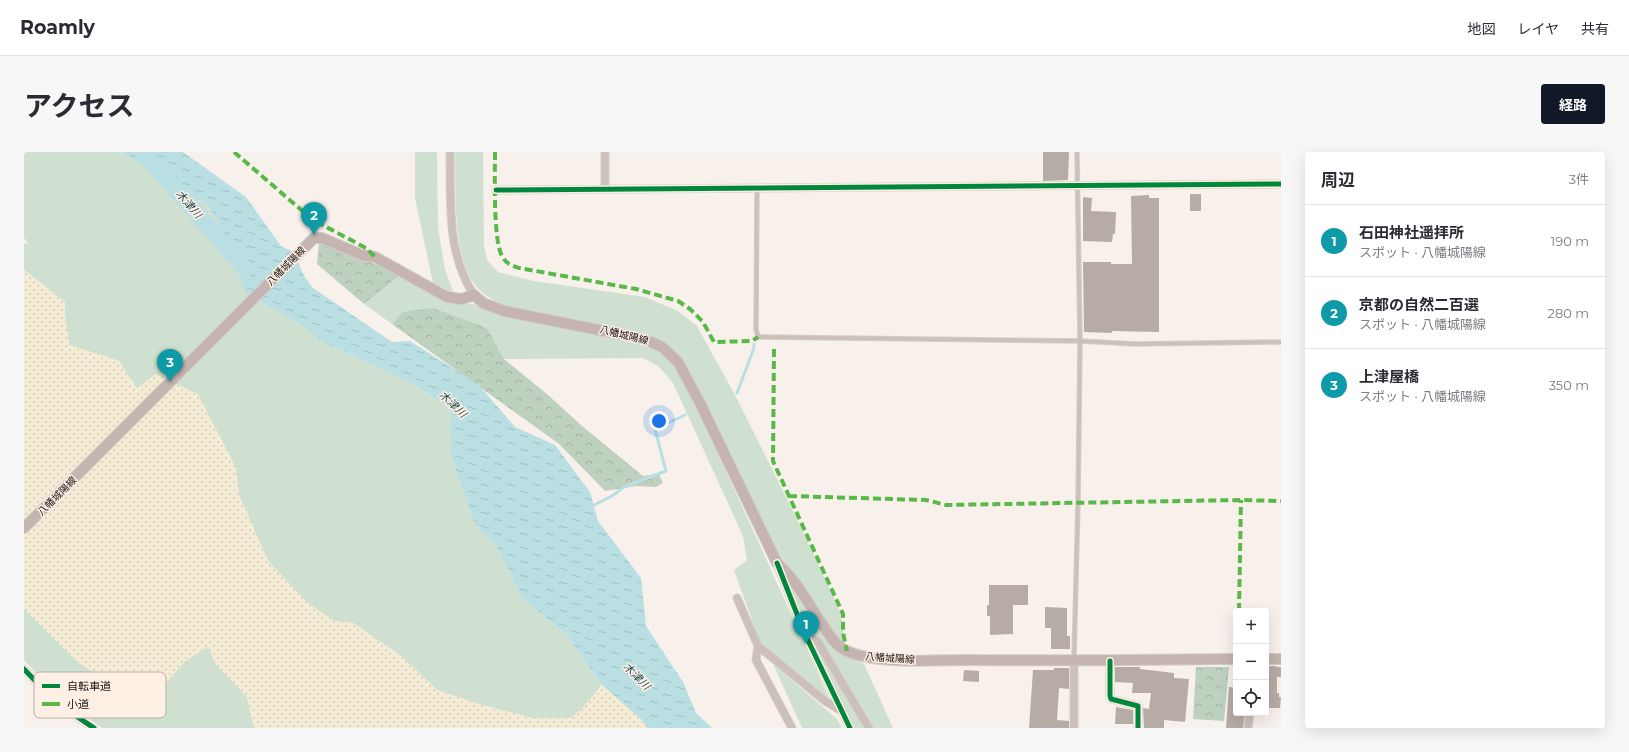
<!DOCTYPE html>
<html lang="ja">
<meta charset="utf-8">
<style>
:root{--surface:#fff;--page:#f7f7f7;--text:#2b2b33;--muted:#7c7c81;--line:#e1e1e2;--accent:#111827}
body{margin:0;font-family:Montserrat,"Noto Sans JP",sans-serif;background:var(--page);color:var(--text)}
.controls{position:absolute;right:12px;bottom:12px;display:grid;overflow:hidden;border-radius:4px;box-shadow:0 4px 16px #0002}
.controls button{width:36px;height:36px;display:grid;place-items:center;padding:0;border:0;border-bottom:1px solid var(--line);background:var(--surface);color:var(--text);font:20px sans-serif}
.you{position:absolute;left:635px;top:269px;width:14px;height:14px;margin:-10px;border:3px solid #fff;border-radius:50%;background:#1a73e8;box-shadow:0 0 0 6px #1a73e833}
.badge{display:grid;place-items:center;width:26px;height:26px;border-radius:50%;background:var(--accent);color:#fff;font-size:13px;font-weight:700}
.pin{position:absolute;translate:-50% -33px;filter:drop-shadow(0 1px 2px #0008)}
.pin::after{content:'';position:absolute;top:21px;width:14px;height:12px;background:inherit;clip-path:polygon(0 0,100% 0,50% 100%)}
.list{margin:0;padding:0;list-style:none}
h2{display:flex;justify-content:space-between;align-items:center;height:52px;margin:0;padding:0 16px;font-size:17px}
h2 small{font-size:13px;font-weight:400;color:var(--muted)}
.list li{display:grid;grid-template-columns:26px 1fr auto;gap:12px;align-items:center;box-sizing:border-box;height:72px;padding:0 16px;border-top:1px solid var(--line)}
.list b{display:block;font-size:15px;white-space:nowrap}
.list p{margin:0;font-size:13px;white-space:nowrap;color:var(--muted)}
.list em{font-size:13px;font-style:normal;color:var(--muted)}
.icon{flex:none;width:22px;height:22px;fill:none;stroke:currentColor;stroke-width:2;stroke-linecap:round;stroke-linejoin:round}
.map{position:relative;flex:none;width:1257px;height:576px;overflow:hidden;border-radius:4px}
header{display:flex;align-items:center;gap:24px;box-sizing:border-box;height:56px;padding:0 20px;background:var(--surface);border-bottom:1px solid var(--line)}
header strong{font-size:19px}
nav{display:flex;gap:22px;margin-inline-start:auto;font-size:14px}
.intro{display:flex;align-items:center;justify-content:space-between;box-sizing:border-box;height:96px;padding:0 24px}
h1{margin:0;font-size:28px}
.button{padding:10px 18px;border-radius:4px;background:var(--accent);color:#fff;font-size:14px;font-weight:700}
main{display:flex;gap:24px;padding:0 24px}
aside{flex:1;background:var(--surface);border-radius:4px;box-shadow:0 4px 16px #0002}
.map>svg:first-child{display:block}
</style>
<header>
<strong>Roamly</strong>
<nav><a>地図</a><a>レイヤ</a><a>共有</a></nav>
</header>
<div class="intro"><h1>アクセス</h1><a class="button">経路</a></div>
<main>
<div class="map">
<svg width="1257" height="576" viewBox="0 0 1257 576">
<defs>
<pattern id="forest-crowns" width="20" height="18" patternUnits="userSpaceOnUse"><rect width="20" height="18" fill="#bed1bf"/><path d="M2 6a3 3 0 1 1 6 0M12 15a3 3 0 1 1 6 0" fill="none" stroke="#a3b2a3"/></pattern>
<pattern id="sand-dots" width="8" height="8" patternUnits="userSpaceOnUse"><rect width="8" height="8" fill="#f5ecd5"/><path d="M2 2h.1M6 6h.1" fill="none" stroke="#d1c9b6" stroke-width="1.8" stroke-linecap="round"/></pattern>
<pattern id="water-ripples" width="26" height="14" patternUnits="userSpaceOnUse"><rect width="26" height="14" fill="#b9dfe3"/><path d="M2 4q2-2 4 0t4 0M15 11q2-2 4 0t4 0" fill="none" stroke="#9ebec2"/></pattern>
</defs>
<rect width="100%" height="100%" fill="#f8f0eb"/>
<path fill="#d0e0d0" d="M0,0H97L129,20L152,40L182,51L195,72L222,142L276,172L297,189L389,232L428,258L427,304L451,373L473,395L498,446L542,482L578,533L558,557L547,566H508L451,551L413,538L377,504L329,471L310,469L283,451L244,409L215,343L211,314L113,237L95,209L45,193L41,162V150L0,118V91L5,93L0,86Z
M391,0H413L414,76L421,117L429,139C421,142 416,136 409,131L391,46Z
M431,0H459L460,92L463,108L474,120L510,129L621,145L654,159L673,174L711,243L776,373L817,462L821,493L801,471L745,389L680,251L634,189L479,153C469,148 459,143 452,134C428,106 432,36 431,0Z
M375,124L426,150L449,152L478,163L616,190L627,194L647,210L672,253L807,550L736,490L710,418L723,408L719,384L649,231L634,214L619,206L480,207L463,176L378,160L368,172L340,152Z
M764,430L805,489L822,504L840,512L869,576H830L793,498Z
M0,457L55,511L129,545L161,509L185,494L190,510L223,545L230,576H78L26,536L0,508Z
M749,512L813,567L818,576H778Z"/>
<path fill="url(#forest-crowns)" d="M295,91L338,107L351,108L375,124L340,152L293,112Z
M409,156L463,176L480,207L524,243L558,274L619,324L635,322L639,331L632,335L612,334L581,339L535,292L368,172L378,160Z
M1172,515H1205L1200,569L1169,567Z"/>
<path fill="url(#sand-dots)" d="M0,118L41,150V162L45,193L95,209L113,237L131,222L174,242L211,314L215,343L244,409L284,451L310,469L329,471L377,504L413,538L451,551L508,566H547L558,557L578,533L619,569L623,576H230L223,545L190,510L185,494L161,509L129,546H108L55,511L0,457Z"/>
<path fill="url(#water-ripples)" d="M97,0H159L222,45L257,94L270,100L280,124L289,136L368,190L386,189L455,233L491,275L531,293L566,340L574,369L617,426L622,474L659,530L672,561L688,576H623L619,569L578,533L542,482L498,446L473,395L451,373L427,304V257L389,232L297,189L276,172L222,142L195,72L182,51L152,40L129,20Z"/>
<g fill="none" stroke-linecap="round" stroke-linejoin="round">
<path stroke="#b9dfe3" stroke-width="3" d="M713,241L730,196V192
M570,353L588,344L600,335L642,319L631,277L661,263"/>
<path stroke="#b9dfe3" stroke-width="17" d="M119,0L221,117"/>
</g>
<path fill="#b7aca5" d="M1019,0H1045L1044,28L1019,29Z
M1166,42H1177V59H1166Z
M1125,43V46H1135V180L1088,179V181L1060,180L1059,110H1087V112H1108L1107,44Z
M1059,45L1068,46L1067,59L1092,60L1091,82H1089L1088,90L1059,89Z
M965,433H1004V453H989V482L966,483V464H963V453H965Z
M1021,455L1043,456V484H1046V497H1027V476H1021Z
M1242,514H1252L1253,515H1257V525H1253V541H1255V545H1257L1256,556H1242Z
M1091,515H1116V517L1150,521V526L1165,527L1161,570L1140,568V576H1120L1119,556L1125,557L1127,541H1108L1109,531L1091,530Z
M1030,516H1045V537L1035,536L1033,568L1045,569V576H1005L1009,518H1030Z
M940,518L955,519V530L939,529Z
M1205,535L1212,536V561H1221L1219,576H1202Z
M1092,555L1109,558V572H1091Z"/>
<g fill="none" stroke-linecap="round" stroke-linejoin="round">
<g stroke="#d3cdc9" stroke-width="5.5">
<path id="lane" d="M733,36L732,177L734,185L1056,189L1112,192L1257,190
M1050,506L1054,350L1056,189L1053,0"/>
</g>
<g stroke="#d3cdc9" stroke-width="9">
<path id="street" d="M426,0C427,48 422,101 450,143
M581,0V37
M472,38L1257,32
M754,414L780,480L826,576
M713,446L734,494L732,508L768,576
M781,481L794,490L845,576
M734,494L801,549L819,560
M1050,509V576
M1086,509V544L1087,547L1114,554V576
M0,517C20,540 44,560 70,576
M1224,576L1226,561"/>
</g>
<g stroke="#d3cdc9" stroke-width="12">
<path id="secondary" d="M0,376L290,86H298L338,103L351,105L423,145L438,147L450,143L459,151L480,159L610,185L625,189L638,195L654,210L676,251L753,411C771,427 783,449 796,469C803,479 809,491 819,497C846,513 912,508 945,508C1034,509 1123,508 1212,507
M1242,507H1257"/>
</g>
<use href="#lane" stroke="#cdbfba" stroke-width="3.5"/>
<use href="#street" stroke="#cdbfba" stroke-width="7"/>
<use href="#secondary" stroke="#c5b4af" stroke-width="10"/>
<path stroke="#58b947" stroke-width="4" stroke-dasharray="8 4" stroke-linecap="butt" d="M210,0L289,68L342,96L351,105
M471,0C471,22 469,88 478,104C482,112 487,113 495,116L612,137L654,149L666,157L679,170L690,190L728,189L734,185
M750,197L749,309L819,462V481L823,499
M765,344L902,348L922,353L1217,348L1257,349
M1215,459L1217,348"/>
<g stroke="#feefe5" stroke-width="8">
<path id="cycleway" d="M472,38L1257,32
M753,411L780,480L826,576
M1086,509V544L1087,547L1114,554V576
M0,517C20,540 44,560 70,576"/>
</g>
<use href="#cycleway" stroke="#00873e" stroke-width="5"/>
</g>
<g text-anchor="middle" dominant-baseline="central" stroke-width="3" stroke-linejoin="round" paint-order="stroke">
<g font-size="10" fill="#17120f" stroke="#feefe5">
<text transform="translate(262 114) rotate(-45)">八幡城陽線</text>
<text transform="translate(600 183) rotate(14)">八幡城陽線</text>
<text transform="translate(33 344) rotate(-45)">八幡城陽線</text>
<text transform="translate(866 506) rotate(4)">八幡城陽線</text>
</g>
<g font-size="11" font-style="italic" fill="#1c4e54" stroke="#feefe5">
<text transform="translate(165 52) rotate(49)">木津川</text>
<text transform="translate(429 252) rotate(44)">木津川</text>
<text transform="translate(613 524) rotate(45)">木津川</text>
</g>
</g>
<rect x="10" y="520" width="132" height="46" rx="6" fill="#feefe5" stroke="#b9ada5" stroke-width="1"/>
<rect x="18" y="532" width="18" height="4" fill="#00873e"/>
<rect x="18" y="550" width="18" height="4" fill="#58b947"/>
<g font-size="11" fill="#17120f">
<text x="43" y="538">自転車道</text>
<text x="43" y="556">小道</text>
</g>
</svg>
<div class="controls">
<button>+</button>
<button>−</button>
<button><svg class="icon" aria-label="locate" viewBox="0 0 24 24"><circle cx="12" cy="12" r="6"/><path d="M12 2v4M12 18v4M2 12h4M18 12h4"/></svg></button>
</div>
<div class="you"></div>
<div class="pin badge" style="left:782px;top:492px;background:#0f9aa8">1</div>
<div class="pin badge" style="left:290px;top:83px;background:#0f9aa8">2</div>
<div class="pin badge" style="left:146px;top:230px;background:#0f9aa8">3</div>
</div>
<aside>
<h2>周辺<small>3件</small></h2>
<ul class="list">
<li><span class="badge" style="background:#0f9aa8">1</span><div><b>石田神社遥拝所</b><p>スポット · 八幡城陽線</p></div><em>190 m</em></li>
<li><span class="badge" style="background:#0f9aa8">2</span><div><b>京都の自然二百選</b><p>スポット · 八幡城陽線</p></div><em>280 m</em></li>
<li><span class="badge" style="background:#0f9aa8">3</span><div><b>上津屋橋</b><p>スポット · 八幡城陽線</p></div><em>350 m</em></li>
</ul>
</aside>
</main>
